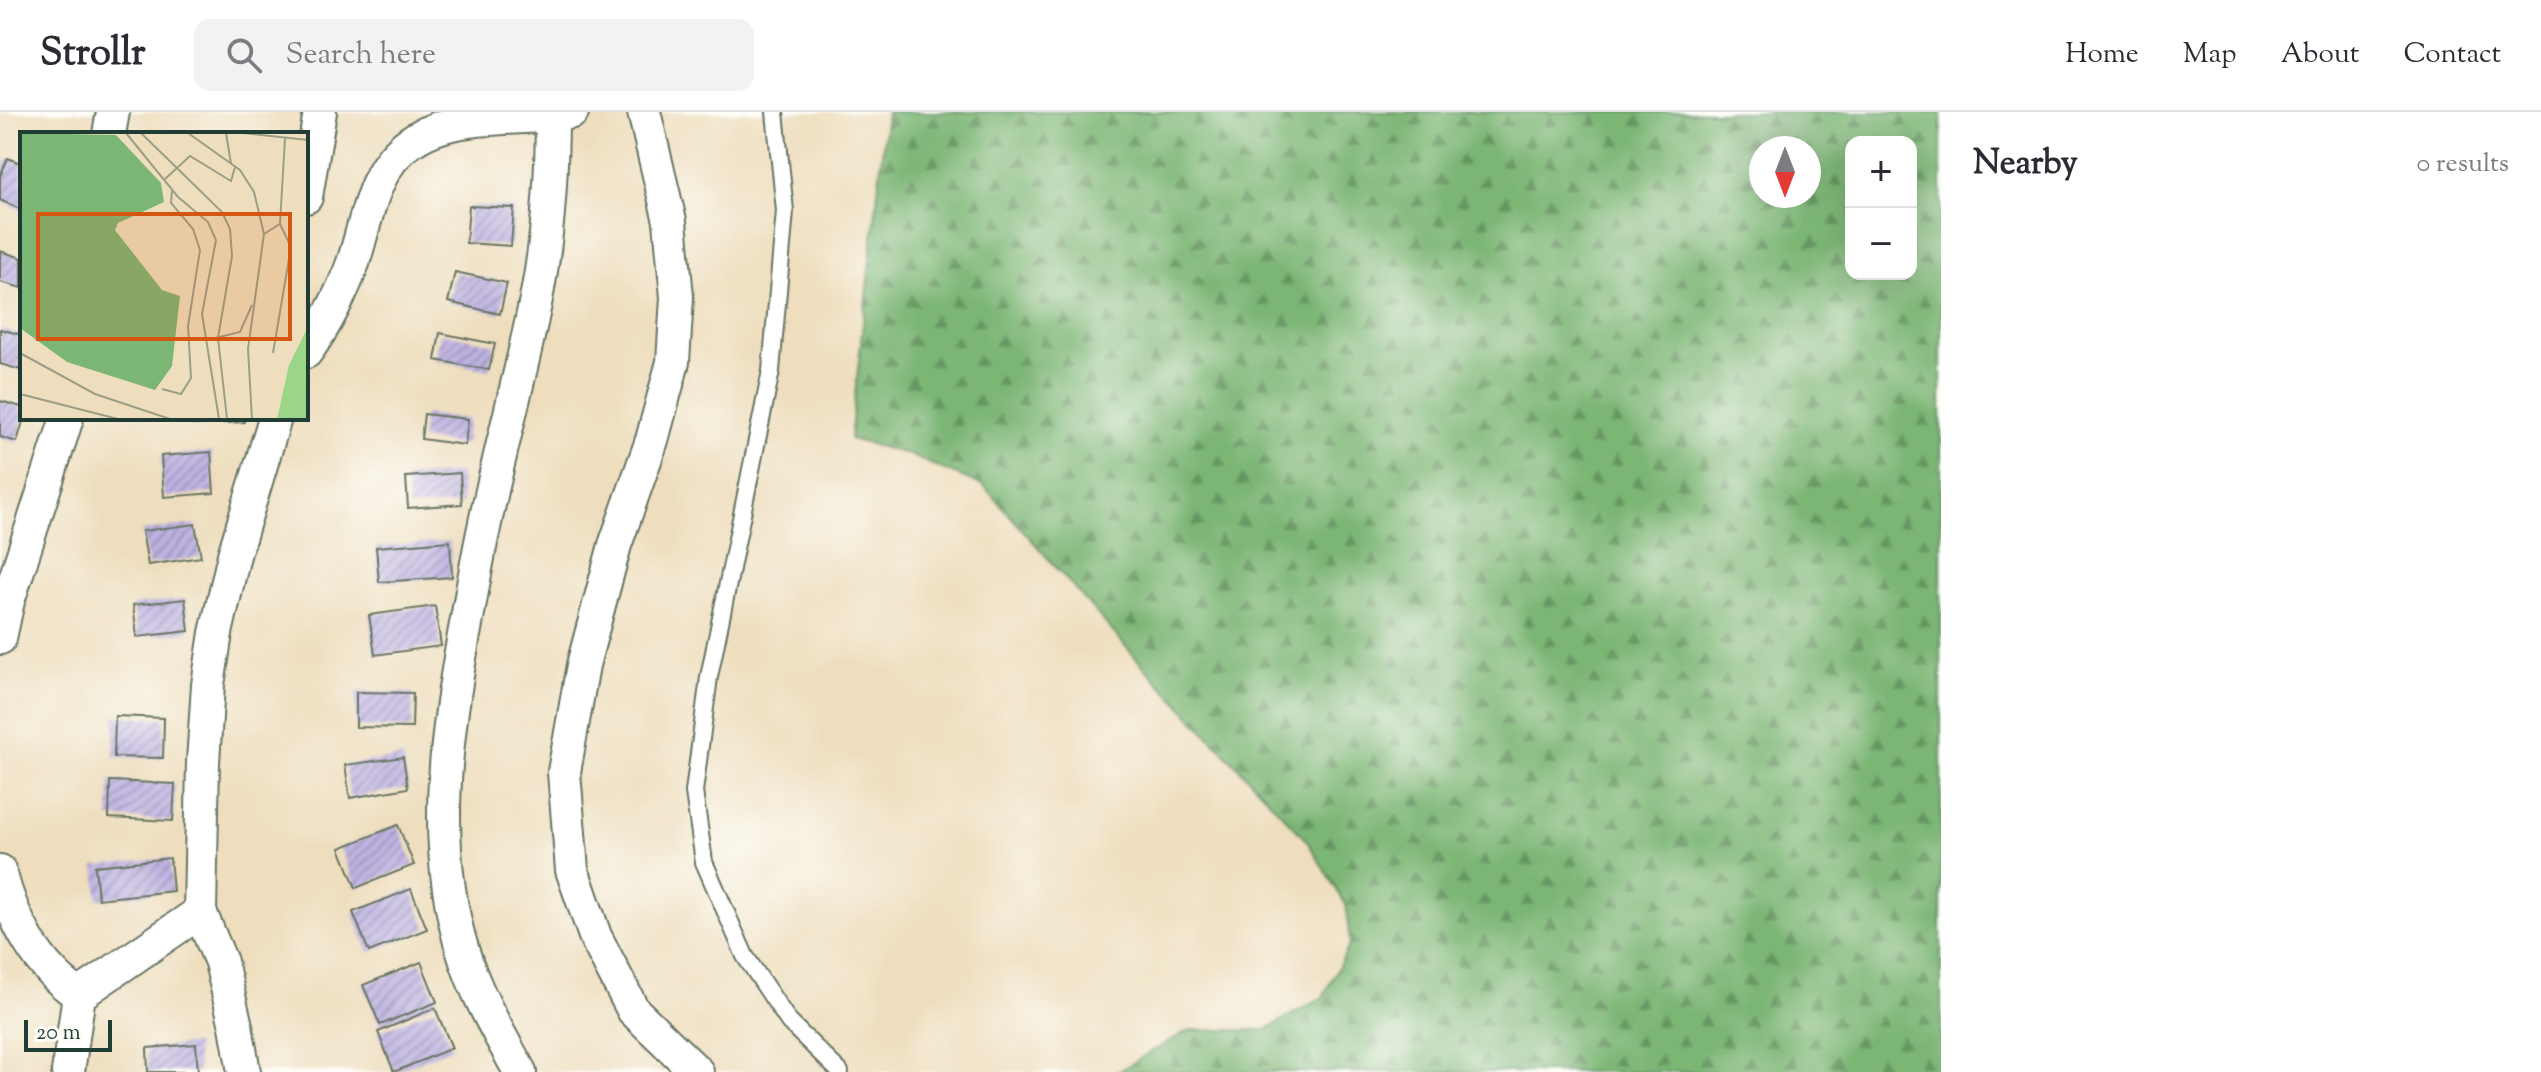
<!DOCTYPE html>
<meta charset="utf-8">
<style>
:root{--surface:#fff;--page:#f2f2f3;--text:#2b2b33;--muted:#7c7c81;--line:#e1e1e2}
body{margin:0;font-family:"Sorts Mill Goudy",serif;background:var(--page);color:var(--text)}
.controls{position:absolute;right:24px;top:24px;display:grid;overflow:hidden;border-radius:16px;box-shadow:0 8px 32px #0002}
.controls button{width:72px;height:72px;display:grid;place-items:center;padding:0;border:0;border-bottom:2px solid var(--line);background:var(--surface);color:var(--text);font:40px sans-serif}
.compass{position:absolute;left:1749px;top:24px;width:72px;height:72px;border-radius:50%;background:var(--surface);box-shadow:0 8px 32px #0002;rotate:180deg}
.scale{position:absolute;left:24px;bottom:20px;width:88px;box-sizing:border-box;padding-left:8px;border:4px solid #1f3d34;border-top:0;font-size:22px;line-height:28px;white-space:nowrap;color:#1f3d34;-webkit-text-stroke:6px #fdfcf7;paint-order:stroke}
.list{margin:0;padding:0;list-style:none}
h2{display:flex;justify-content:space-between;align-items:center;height:104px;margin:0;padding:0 32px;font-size:34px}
h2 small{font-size:26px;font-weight:400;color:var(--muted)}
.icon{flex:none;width:44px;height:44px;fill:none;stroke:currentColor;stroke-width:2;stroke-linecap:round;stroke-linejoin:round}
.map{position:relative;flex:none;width:1941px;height:960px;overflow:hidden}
header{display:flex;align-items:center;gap:48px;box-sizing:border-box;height:112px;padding:0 40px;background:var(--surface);border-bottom:2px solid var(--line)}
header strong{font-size:38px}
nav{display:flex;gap:44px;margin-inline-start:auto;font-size:28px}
.search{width:560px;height:72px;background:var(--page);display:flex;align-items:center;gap:20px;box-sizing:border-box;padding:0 28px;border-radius:16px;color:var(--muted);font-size:30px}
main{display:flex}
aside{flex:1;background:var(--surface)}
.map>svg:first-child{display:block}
</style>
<header>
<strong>Strollr</strong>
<div class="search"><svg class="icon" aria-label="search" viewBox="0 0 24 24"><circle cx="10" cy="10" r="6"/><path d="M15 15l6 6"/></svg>Search here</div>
<nav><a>Home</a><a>Map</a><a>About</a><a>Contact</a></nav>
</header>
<main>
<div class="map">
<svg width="1941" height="960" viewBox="0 0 1941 960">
<defs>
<pattern id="forest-firs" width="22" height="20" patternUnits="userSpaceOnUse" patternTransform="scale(2)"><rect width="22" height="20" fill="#7cb674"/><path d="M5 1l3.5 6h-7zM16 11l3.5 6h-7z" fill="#659560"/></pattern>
<pattern id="building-hatch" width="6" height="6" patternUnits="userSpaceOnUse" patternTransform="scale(2)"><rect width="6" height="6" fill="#bdb1e1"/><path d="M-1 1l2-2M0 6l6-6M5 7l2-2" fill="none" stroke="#9991b7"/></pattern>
</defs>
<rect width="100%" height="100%" fill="#fdfcf7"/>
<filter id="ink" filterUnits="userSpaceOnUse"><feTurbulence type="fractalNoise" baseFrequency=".0125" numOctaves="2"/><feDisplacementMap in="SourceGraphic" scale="16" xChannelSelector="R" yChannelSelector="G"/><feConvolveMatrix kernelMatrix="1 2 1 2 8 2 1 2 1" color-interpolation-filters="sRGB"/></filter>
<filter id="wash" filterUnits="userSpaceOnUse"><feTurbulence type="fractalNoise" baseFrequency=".006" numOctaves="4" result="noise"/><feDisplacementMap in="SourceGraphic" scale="32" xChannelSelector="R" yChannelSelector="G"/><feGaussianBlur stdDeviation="1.8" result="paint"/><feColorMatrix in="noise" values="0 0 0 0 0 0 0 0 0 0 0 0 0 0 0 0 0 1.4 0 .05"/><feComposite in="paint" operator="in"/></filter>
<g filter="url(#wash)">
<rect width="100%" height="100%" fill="#eedebe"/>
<path fill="url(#forest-firs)" stroke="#4e7a54" stroke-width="2" fill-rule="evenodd" d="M887,0H1941V960H1117L1189,918H1265L1323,885L1350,832L1346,793L1307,729L1137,547L984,374L904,341L850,327ZM1851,30H1911V162H1851ZM1761,36H1809V84H1761Z"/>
<g id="blocks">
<path fill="url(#building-hatch)" d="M8,46L22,52V98L0,88V64Z
M469,94L514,96L511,134L466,131Z
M0,139L22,146V176L0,170Z
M455,160L507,171L500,202L448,190Z
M0,217L22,223L21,258L0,252Z
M440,221L495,232L489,258L435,248Z
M0,289L22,295L24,306L17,330L0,325Z
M424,302L468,307L465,333L421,327Z
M191,306H244V310L191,313Z
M211,340L214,381L164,385L161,344Z
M460,361L462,392L408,396L406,365Z
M195,412L201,445L148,453L142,419Z
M450,429L452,465L379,470L376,435Z
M185,487L189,519L137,525L133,493Z
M435,494L441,534L375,543L369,503Z
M356,580L413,581L412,616L356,615Z
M115,604L164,606L163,646L114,645Z
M403,645L408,676L350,686L345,653Z
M110,669L175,672L173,709L109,706Z
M398,713L414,753L356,776L340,736Z
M170,746L173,779L98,787L95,754Z
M411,777L427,817L369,840L353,800Z
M421,850L437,890L380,913L363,873Z
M435,896L452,936L394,960L378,920Z
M196,932L198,960H148L147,936Z"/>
</g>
</g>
<g filter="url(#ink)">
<use href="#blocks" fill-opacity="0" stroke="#677564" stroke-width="2"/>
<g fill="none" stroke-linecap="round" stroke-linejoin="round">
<g stroke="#677564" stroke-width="20">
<path id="service" d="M775,0L785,99L771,259L709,565L694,680L704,750L745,844L789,910L840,960"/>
</g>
<g stroke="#677564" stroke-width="36">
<path id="minor" d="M644,0L670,109L677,185L673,250L652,328L615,433L583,553L564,660L572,758L595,824L633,898L697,960
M109,22L113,0
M306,85L320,0
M306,240C325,215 344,177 354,148C372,90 375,34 444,14C485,3 530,8 572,0
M0,526L8,489L67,306
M0,759C12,807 37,855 79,883L200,800
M68,960L79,883
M244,960L236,914L221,850L200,800L203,650L208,573L216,521L234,443L275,306
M520,960C499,921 476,883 463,840C431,736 445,628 464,523C471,487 476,452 484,416C499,341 520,267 535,192C548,130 552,64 552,0"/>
</g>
<use href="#service" stroke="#fff" stroke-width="16"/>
<use href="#minor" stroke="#fff" stroke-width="32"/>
</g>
</g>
<g transform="translate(20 20)">
<rect width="288" height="288" fill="#eedebe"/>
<path d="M288,195V287H257L269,233Z" fill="#9bd587"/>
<path d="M0,1L96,3L141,51L144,70L98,91L95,98L142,158L160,164L152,234L135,258L47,230L0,196Z" fill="#7cb674"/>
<path fill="none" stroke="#9b9e87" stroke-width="2" d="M106,1L158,65L188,90L196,108L182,182L199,287M121,1L202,80L210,97L212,124L198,206L207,287M168,1L220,38L234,60L244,102L228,217L232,287M206,1L211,32M223,1L288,8M145,47L170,24L211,49L215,35M260,92L265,6M244,102L260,92L271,115L253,221M187,208L220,200L232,173M0,221L75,262L150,287M142,257L161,262L171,246L168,194L180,118L173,97L151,71L152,59M0,262L98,287"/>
<path fill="#d45610" fill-opacity="0.15" stroke="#d45610" stroke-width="4" d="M18,82H270V207H18Z"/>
<rect width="288" height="288" fill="none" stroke="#1f3d34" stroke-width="4"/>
</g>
</svg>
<div class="controls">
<button>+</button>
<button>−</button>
</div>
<svg class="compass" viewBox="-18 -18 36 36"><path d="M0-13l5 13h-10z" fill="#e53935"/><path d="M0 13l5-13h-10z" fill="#7c7c81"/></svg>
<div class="scale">20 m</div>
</div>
<aside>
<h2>Nearby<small>0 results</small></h2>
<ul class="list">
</ul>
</aside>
</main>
